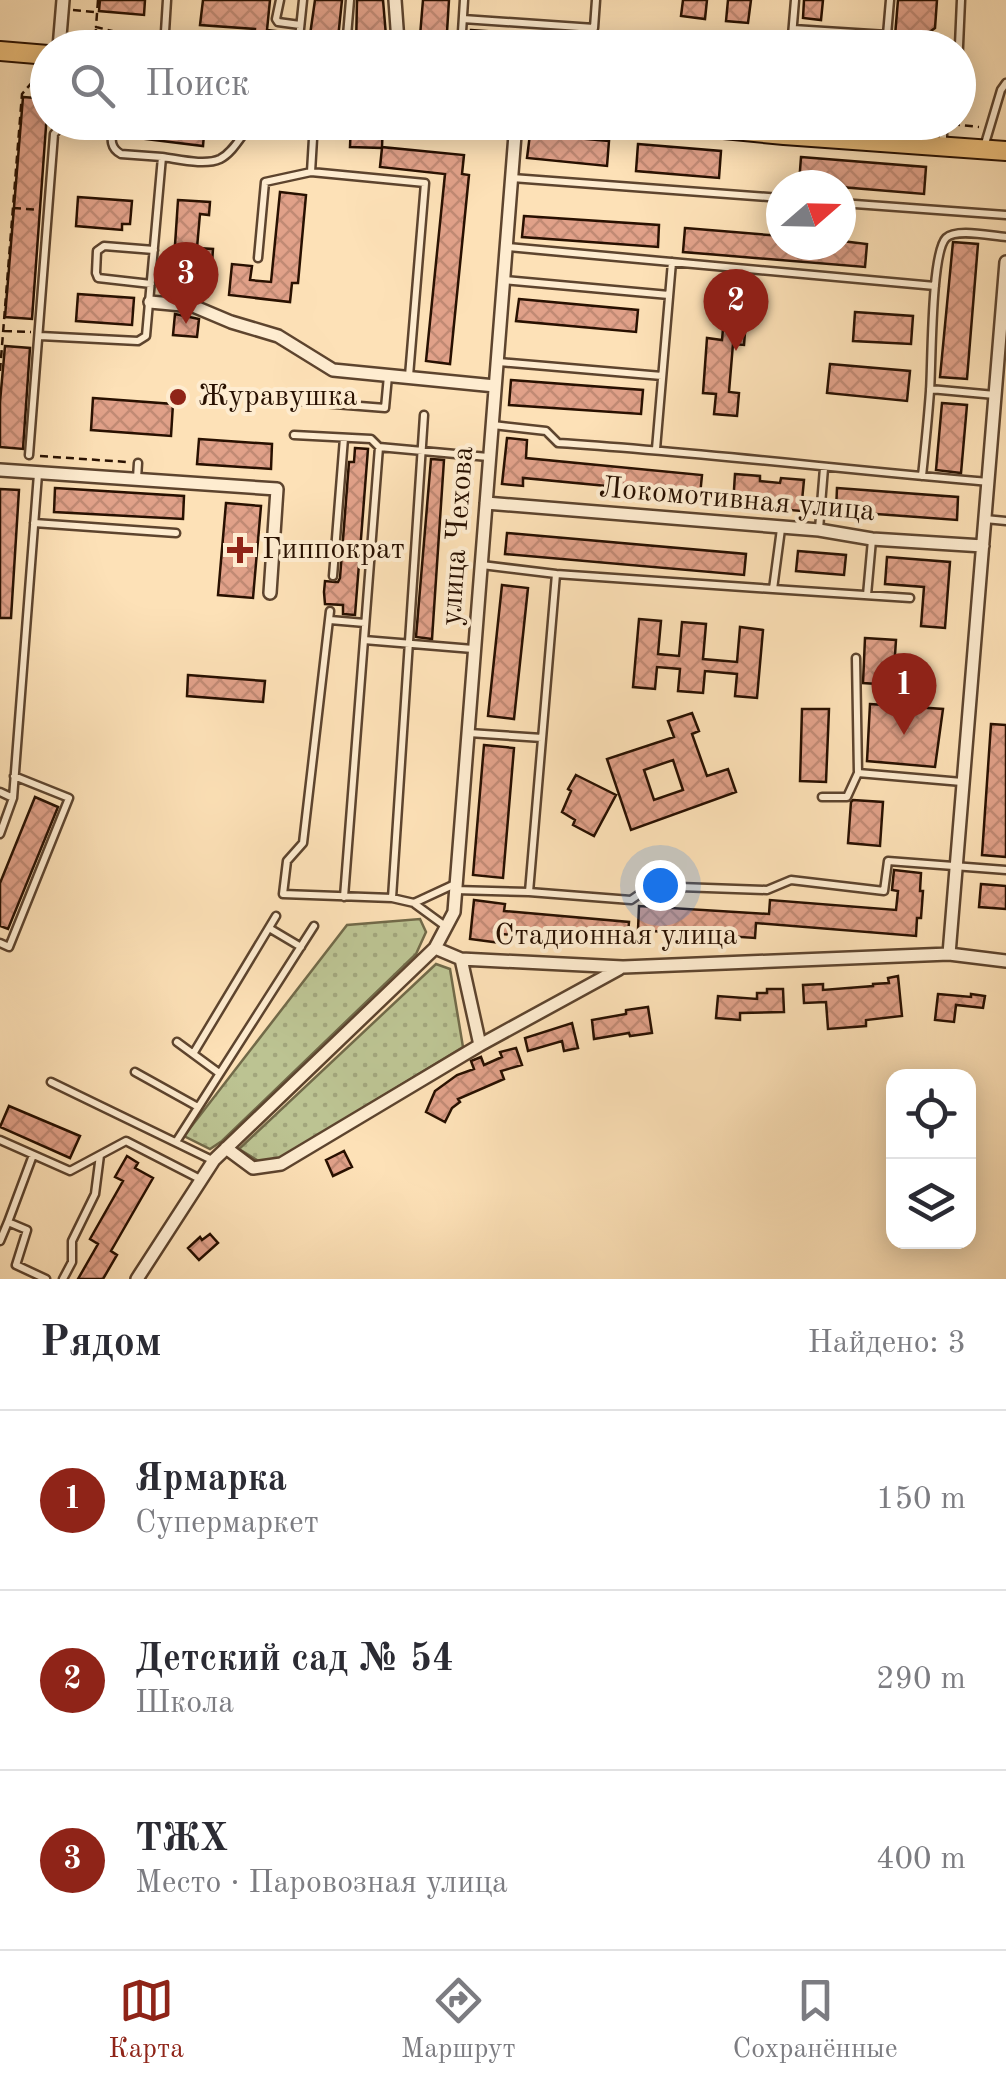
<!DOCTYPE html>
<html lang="ru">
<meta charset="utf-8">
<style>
:root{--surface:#fff;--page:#f2f2f3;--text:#2b2b33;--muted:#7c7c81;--line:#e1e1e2;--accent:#8f2418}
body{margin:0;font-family:"Old Standard TT",serif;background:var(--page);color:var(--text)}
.controls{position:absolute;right:30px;bottom:30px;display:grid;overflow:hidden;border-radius:20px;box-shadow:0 5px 25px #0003}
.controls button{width:90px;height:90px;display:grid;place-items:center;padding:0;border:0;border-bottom:2px solid var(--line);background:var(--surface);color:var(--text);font:50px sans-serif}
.compass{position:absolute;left:766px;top:170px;width:90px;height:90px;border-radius:50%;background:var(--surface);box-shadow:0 5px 25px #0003;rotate:70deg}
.you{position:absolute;left:660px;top:885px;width:35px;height:35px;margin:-25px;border:8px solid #fff;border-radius:50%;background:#1a73e8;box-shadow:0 0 0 15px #1a73e833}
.badge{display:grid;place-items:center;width:65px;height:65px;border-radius:50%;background:var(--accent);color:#fff;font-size:32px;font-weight:700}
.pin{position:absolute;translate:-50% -82px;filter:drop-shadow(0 2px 5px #0008)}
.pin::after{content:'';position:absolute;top:52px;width:35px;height:30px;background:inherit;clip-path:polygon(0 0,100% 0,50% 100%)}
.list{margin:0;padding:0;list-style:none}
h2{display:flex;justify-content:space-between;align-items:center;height:130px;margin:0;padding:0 40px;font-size:42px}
h2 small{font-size:32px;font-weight:400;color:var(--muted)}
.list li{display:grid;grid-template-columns:65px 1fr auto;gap:30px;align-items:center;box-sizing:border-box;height:180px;padding:0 40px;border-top:2px solid var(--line)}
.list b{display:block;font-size:38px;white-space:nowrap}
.list p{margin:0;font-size:32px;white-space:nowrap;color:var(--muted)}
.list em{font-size:32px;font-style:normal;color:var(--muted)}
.icon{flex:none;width:55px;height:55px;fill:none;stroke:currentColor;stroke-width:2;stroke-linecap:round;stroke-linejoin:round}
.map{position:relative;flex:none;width:1006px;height:1279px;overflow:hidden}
.search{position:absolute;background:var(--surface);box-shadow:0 5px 25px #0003;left:30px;right:30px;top:30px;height:110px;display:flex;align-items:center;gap:25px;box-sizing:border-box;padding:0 35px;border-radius:55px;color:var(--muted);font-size:38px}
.sheet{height:670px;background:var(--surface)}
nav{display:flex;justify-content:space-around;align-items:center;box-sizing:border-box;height:140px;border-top:2px solid var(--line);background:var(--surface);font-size:28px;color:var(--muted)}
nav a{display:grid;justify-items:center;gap:5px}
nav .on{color:var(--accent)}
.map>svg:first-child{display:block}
</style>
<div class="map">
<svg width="1006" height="1279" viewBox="0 0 1006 1279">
<defs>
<pattern id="park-dots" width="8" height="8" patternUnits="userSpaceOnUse" patternTransform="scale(2.5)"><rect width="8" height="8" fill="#bcc392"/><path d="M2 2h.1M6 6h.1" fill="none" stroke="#a2a67c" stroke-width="1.8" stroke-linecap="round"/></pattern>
<pattern id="building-cross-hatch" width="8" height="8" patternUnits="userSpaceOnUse" patternTransform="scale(2.5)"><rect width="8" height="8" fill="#e1a189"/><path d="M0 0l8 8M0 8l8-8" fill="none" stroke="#c18a74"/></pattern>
</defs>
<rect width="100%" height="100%" fill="#fde1b7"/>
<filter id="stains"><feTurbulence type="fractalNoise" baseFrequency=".002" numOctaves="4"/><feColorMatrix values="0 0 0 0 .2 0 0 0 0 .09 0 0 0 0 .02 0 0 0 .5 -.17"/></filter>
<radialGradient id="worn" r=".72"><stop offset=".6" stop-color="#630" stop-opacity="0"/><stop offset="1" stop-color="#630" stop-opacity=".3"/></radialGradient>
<path fill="url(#park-dots)" stroke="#726a49" stroke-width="2.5" d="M420,919L426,932L416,954L222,1141L210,1149L184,1136L347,925Z
M436,964L450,969L463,1047L281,1158L260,1162L239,1149Z"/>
<path fill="url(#building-cross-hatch)" stroke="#281000" stroke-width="2.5" fill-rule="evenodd" d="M100,0H145L144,15L99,11Z
M203,0H270L267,30L293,33L291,44L254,40L255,29L200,25Z
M315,0H342L337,48L305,46L306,34L310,35Z
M357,0H383L387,48H356Z
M423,0H449L446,48H419Z
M683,0H707L705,19L681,16Z
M728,0H751L748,23L726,21Z
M804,0H823L821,20L803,18Z
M898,0H937L935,28L907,48H894Z
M471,30L608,40V48H470Z
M23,97L48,99L32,319L5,317Z
M123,122H205L203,146L121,136Z
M351,122H383L382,147L464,155L462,174L469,175L450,364L426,361L445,174L380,167L382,148L350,147Z
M530,134L609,141L607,166L527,158Z
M638,144L721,151L719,178L636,171Z
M801,157L926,167L924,194L841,187V185L799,184Z
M280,192L306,195L298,283H292L290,302L229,295L232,264L252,266L250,280L271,282Z
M78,197L132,201L130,224H122V230L76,226Z
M178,200L210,202L209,215L200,214L197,248L213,249L212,263L174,260Z
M524,216L659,225L658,247L522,237Z
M685,228L781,236V245H841V241L867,244L865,267L683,252Z
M953,242L978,244L967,379L940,377Z
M78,294L134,298L132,325L76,321Z
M519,299L638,310L636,332L516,321Z
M855,312L913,316L911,344L853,341Z
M175,314L199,319L197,337L173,335Z
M724,318L746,320L744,345L733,344L729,392L739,393L737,416L714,414L716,394L703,393L707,338L722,340Z
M5,346L30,348L23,449L0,447V402Z
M830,364L910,371L907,401L827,393Z
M511,380L643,390L641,414L509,405Z
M93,398L173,404L171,436L91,430Z
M942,403L967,405L961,473L936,470Z
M507,438L527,440L526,458L702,475L700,495L523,478V486L502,484Z
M199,439L272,444L271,469L197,464Z
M355,448L368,449L355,615L343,614V605L325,604L324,592L325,581L335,582H338L340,578L349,462H354Z
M431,459L444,460L432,639L416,637Z
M735,474L760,476V481L780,483L781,478L804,480L801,511L733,505Z
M55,488L184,496L183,519L54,512Z
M837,488L958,497L957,520L836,511Z
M0,489L19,490L11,618H0Z
M226,503L261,506L253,598L218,595Z
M507,533L746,554L744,575L505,554Z
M798,551L846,555L844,575L796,571Z
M887,557L950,562L945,628L921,626L924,587L885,584Z
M502,585L528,588L514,719L488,716Z
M639,619L661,621L658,654L679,656L682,622L706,624L703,659L737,662L740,627L763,630L757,698L735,696L737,674L705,671L703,693L678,691L680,669L657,667L655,689L633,687Z
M865,638L896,640L893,685L863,683Z
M188,675L265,681L263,702L187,696Z
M870,704L943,709L935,767L867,761Z
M802,709H829L826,782L800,781Z
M692,713L699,731L692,734L707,776L728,769L736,792L631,830L607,759L674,737L668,721ZM673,760L683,790L654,800L644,770Z
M991,724L1006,725V857L982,855Z
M484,745L514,748L503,878L473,875Z
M576,775L616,795L594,836L573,825L575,820L562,812L571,791L568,789Z
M35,797L58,807L8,929L0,926V883Z
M853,800L883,802L880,846L848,843L851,802Z
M894,870L921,873L920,891H923L921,918H917L916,936L756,923L755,938L638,930L639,906L769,914L770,900L896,910L898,891L892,890Z
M981,884L1006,886V909L979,907Z
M474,900L505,904L504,911L629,922L627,945L502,934L501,943L470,939Z
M898,976L902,1016L866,1020V1026L828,1029L826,1002L804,1003L803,985L823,984V990L873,986V984L889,983L888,978Z
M767,989H783L784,1012L740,1013V1020L716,1018L718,996L757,999V993H767Z
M938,994L971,997V994L985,996L983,1008L956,1005L954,1022L935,1020Z
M648,1007L652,1033L630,1036L629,1033L594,1039L592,1020L626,1014V1010Z
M572,1023L578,1048L564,1051L562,1041L528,1051L525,1038Z
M516,1048L522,1065L501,1071L504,1079L458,1099L460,1102L452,1108L445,1122L426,1112L435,1091L457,1075L474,1069L471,1061L481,1057L484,1065L502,1057L500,1052Z
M9,1106L80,1136L70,1158L0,1127Z
M344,1151L352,1167L333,1176L326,1160Z
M127,1156L138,1163L135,1168L153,1178L111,1251L117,1255L103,1279H78L98,1244L90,1239L123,1181L115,1177Z
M210,1234L218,1243L199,1260L188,1248L200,1237L202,1240Z"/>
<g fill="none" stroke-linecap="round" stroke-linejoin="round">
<g stroke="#5d442e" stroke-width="11">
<path id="service" d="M280,0L276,19L278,22L300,25
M463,19L594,28L596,0
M793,29L887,35L890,0
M164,48L167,0
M298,48L303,0
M346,48L350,0
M461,48L464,0
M791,48L795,0
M958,68L961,0
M943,146V122
M984,147L1001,90L1006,83
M162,157C178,159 205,166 220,159C232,153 240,138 248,128
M311,172L425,183L409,376
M512,178L781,198
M841,203L1006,215
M507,247L935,286
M258,258L265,182L311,172L314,122
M504,280L669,295
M151,284L98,278L96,273L97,251L104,246L154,250
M40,336L138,341L146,336L162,157L121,154C108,147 112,136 113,124
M499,362L662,376
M930,389L995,395
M297,401L385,408L388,376
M493,425L546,431L558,443C702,452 845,470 989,482
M294,435L371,439L379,447L488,457
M656,449L672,262
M29,455L54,134C66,116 93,125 112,126
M922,476C925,448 928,419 930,391C932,364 931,253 946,238C956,228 991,236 1006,237
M137,478L138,463
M985,519L1006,521
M34,523L176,533
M819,529L824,468
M556,574L773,589L781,529
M333,576L344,438
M773,589L910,598
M867,595L872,540
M330,611L303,843L287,861L283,894L392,898L414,903L455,884
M330,620L365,623
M364,640L473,649
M856,658L858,773L962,782
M469,733L542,738
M0,792L13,798
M822,797H847L858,773
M0,834L13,798L38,474
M455,890L529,892L556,574L482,565
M529,892L631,900L651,886L767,890L791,880L884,891L888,861L1006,870
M344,897L379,447
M392,898L424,415
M415,904L445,926
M269,928L301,947
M0,943L9,947L69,798L14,776
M177,1042L219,1073
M193,1054L276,916
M135,1072L198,1107
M51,1082L212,1160
M0,1140L70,1171L126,1141L200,1179
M176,1142L314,926
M33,1155L8,1222L27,1230L16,1265L46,1279
M0,1241L8,1222
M63,1279L72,1262V1241L95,1194L100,1155"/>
</g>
<g stroke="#5d442e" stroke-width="16">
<path id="minor" d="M395,0L398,42L404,48
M59,48L63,0
M150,302L193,306L231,322L278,336L333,370L495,386
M0,470L277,489L270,593
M486,503L819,530L872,539L983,546
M435,948L454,912L516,122
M949,954L1006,262
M461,959L480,1045
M226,1148L253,1168L281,1164L480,1045L619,969
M137,1279L214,1160L435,948L461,959L623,967L949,954L1006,961"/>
</g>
<g stroke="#281000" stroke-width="22">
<path id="primary" d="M0,51L48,55
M651,122L784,135L1006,151"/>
</g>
<path stroke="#281000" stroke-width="2.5" stroke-dasharray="8 5" stroke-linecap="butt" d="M98,0L96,27L153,41
M73,10L95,12
M176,45L194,48
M94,48L96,29
M952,124L979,127
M13,208L40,210
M4,331L31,332
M0,371L22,94L34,80L48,79
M40,456L127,462"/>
<use href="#service" stroke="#feecd0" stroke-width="6"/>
<use href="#minor" stroke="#feecd0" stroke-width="11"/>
<use href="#primary" stroke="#eec07c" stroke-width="18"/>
</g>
<g fill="#8f2418" stroke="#feecd0" stroke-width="4">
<circle cx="178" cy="397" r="10"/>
<path d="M235 535h10v10h10v10h-10v10h-10v-10h-10v-10h10z"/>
</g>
<g text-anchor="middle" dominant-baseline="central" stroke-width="8" stroke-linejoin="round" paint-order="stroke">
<g font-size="30" fill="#281000" stroke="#feecd0" text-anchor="start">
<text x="198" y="397">Журавушка</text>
<text x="262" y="550">Гиппократ</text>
</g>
<g font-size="30" fill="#281000" stroke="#feecd0">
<text transform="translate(737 500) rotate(5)">Локомотивная улица</text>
<text transform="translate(458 536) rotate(-86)">улица Чехова</text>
<text x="616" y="936">Стадионная улица</text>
</g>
</g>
<rect width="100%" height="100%" filter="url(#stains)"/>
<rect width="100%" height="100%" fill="url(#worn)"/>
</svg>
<div class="controls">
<button><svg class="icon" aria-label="locate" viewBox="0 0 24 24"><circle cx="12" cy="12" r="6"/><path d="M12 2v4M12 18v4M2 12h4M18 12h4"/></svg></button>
<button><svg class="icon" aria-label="layers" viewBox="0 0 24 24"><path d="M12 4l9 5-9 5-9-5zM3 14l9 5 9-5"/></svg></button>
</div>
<svg class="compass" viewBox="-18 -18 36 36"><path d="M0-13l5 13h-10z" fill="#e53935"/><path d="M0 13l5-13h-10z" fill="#7c7c81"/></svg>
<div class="you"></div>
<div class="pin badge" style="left:904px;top:735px">1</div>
<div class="pin badge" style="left:736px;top:351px">2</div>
<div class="pin badge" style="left:186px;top:324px">3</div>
<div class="search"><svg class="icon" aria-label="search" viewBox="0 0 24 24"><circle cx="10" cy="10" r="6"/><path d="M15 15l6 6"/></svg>Поиск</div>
</div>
<section class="sheet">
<h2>Рядом<small>Найдено: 3</small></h2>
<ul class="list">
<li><span class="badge">1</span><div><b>Ярмарка</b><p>Супермаркет</p></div><em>150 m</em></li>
<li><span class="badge">2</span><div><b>Детский сад № 54</b><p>Школа</p></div><em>290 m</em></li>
<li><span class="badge">3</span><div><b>ТЖХ</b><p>Место · Паровозная улица</p></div><em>400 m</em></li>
</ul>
</section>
<nav>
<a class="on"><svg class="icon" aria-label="map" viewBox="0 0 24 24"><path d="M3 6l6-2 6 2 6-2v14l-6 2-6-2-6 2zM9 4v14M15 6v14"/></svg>Карта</a>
<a><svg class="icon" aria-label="directions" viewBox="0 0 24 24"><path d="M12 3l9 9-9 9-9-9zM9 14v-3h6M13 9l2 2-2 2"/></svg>Маршрут</a>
<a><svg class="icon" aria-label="saved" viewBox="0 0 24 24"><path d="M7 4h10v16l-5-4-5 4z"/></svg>Сохранённые</a>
</nav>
